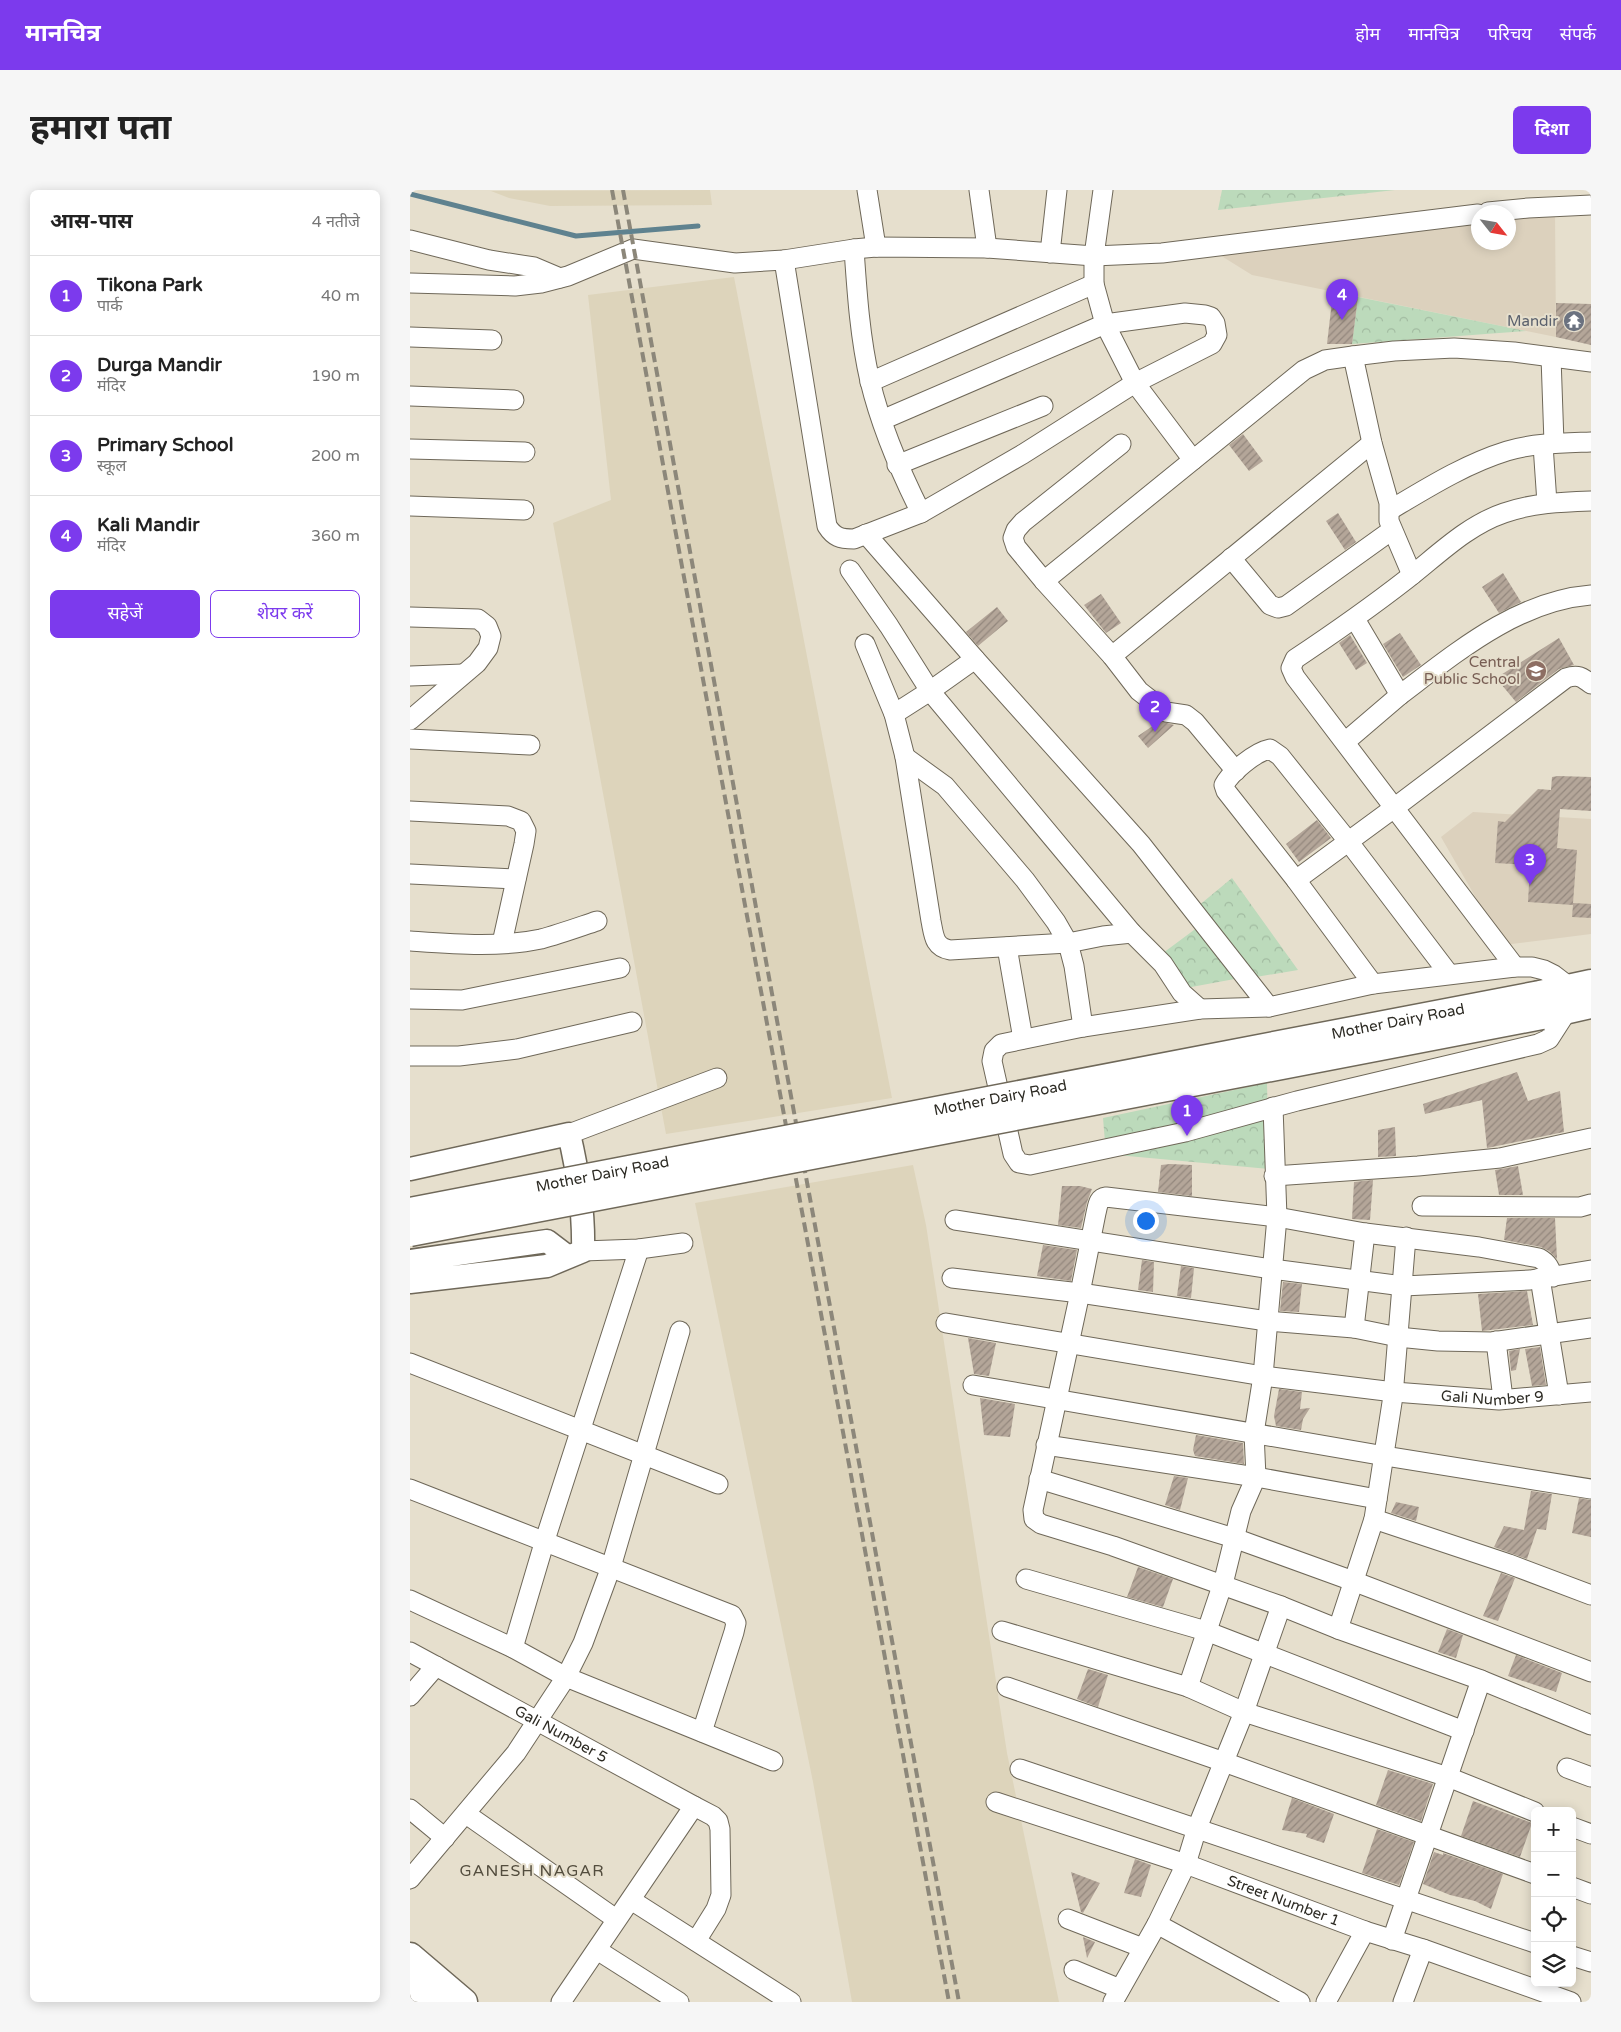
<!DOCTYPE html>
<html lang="hi">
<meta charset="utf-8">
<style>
:root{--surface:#fff;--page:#f6f6f6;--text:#222;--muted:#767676;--line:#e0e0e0;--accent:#7c3aed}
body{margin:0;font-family:"Varela Round","Noto Sans Devanagari",sans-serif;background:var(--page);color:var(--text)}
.controls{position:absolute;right:15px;bottom:15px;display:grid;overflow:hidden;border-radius:8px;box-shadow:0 2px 12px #0003}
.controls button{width:45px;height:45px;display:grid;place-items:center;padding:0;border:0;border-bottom:1px solid var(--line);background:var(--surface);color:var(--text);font:25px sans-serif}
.compass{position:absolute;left:1061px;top:15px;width:45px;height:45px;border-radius:50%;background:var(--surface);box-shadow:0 2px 12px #0003;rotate:121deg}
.you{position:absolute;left:735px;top:1030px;width:18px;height:18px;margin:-12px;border:4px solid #fff;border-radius:50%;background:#1a73e8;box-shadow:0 0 0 8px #1a73e833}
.badge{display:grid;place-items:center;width:32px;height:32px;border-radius:50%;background:var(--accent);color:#fff;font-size:16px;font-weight:700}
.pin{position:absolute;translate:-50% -41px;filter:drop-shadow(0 1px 2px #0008)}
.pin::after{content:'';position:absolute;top:26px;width:18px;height:15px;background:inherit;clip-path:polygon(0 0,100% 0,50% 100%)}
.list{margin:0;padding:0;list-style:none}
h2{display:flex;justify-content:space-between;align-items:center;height:65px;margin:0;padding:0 20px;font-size:21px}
h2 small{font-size:16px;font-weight:400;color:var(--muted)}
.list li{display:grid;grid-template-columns:32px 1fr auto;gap:15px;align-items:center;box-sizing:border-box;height:80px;padding:0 20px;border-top:1px solid var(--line)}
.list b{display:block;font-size:19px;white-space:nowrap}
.list p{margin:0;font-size:16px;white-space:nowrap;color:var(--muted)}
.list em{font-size:16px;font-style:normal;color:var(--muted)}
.actions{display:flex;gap:10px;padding:15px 20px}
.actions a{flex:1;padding:11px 0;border:1px solid var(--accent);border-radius:8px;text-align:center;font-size:18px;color:var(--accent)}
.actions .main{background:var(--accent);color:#fff}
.icon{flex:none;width:28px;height:28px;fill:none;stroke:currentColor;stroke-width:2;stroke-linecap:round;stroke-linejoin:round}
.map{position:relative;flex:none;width:1181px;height:1812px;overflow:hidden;border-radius:8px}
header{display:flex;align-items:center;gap:30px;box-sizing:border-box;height:70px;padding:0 25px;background:var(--accent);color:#fff}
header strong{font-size:24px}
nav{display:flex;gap:28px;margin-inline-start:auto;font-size:18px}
.intro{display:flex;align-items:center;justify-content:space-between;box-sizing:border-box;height:120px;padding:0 30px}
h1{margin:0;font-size:35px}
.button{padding:12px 22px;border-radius:8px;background:var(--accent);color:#fff;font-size:18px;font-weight:700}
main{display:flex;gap:30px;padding:0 30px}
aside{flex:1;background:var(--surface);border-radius:8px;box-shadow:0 2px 12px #0003}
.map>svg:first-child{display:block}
</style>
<header>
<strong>मानचित्र</strong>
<nav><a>होम</a><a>मानचित्र</a><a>परिचय</a><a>संपर्क</a></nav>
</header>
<div class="intro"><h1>हमारा पता</h1><a class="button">दिशा</a></div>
<main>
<aside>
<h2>आस-पास<small>4 नतीजे</small></h2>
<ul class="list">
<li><span class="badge">1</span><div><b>Tikona Park</b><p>पार्क</p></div><em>40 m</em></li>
<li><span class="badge">2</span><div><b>Durga Mandir</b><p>मंदिर</p></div><em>190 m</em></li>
<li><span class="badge">3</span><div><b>Primary School</b><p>स्कूल</p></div><em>200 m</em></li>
<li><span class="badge">4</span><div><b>Kali Mandir</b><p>मंदिर</p></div><em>360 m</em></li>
</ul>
<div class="actions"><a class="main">सहेजें</a><a>शेयर करें</a></div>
</aside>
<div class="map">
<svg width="1181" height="1812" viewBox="0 0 1181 1812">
<defs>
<pattern id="forest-crowns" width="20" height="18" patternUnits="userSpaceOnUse" patternTransform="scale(1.25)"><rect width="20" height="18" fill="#bcdabb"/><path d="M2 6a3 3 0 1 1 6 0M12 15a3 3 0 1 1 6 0" fill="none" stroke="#a2bba1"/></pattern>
<pattern id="building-hatch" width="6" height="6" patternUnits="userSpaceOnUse" patternTransform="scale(1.25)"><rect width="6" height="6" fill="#b4a699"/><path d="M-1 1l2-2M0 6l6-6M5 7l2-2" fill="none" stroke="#93877d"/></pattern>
</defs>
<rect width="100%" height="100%" fill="#e6dfcd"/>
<path fill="#ddd4bb" d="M300,0L302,15L140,16L99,8L81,1Z
M324,87L482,908L256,944L143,333L201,310L178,105Z
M503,975L516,1035L597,1563L649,1812H442L403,1592L285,1013Z"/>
<path fill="#dcd1bd" d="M1145,21L1146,147L842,85L797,57L1068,29V52H1098L1099,26Z
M1063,622L1181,629V744L1093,755L1031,647Z"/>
<path fill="url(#forest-crowns)" d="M812,0H985L808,20Z
M948,107L1116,141L942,154Z
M822,688L888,780L840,788L787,717Z
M788,737L830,788L776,798L749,766Z
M857,893L859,979L696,964L693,928Z"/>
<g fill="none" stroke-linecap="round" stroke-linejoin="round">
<path stroke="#5f828f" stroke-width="5" d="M0,4L166,46L288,36"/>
</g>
<path fill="url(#building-hatch)" d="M923,102L948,107L942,154H917Z
M1146,113L1181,114V155L1146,147Z
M833,244L853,271L839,281L819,255Z
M928,323L946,352L935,360L916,331Z
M1093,383L1111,412L1089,423L1072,397Z
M691,404L711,433L696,443L674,415Z
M587,417L598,431L568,456L556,442Z
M990,443L1011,475L993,487L973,454Z
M940,445L957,473L946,480L929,453Z
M1149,448L1164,475L1149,479L1106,512L1086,488Z
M750,531L764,535L738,558L728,546Z
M1148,586L1181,587V621L1150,619L1147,658L1167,660L1163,713L1181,714V728L1162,727L1163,715L1118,712L1120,675L1085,673L1088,631L1095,632L1128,599L1141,600L1142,587Z
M907,630L921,648L889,672L876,654Z
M1107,882L1118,911L1150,901L1154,942L1077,958L1072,910L1015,924L1013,914Z
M985,937L986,966L968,967V940Z
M760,974L782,975V1006L748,1002L751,975Z
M1108,976L1113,1005H1089L1085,980Z
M963,990L960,1030L942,1029L944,992Z
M652,996H670L682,999L677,1012L671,1038L648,1035Z
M1097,1028H1145L1147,1069L1139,1061L1131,1057L1094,1050Z
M633,1055L667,1060L661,1091L627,1086Z
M732,1070L744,1072L743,1102L728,1100Z
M771,1076L784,1078L781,1108L767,1106Z
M873,1092L892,1094L889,1122L870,1121Z
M1117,1101L1123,1135L1072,1141L1068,1104Z
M558,1148L586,1153L579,1186L564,1184Z
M1130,1157L1136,1195L1122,1196L1115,1159Z
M1110,1159L1106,1180L1101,1181L1099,1161Z
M869,1199L892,1202L890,1219L900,1218L893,1229L891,1240L866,1236L864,1226Z
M570,1208L605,1214L600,1247L574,1245Z
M786,1245L833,1253L834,1274L785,1266L783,1260Z
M764,1286L778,1288L770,1320L755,1315Z
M1121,1301L1142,1304L1136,1340L1127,1339L1117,1369L1084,1357L1094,1336L1114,1340Z
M1169,1308L1181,1310V1347L1162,1343Z
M986,1312L1009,1317L1006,1331L981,1323Z
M728,1377L763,1389L753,1417L717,1407Z
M1091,1383L1105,1388L1088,1431L1073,1426Z
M1037,1439L1053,1445L1046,1468L1028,1462Z
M1106,1465L1152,1483L1146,1502L1098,1486Z
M678,1479L698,1485L688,1517L667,1509Z
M978,1580L1023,1594L1011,1631L966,1615Z
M882,1608L924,1624L914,1653L896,1647L897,1644L872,1640Z
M1063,1611L1122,1633L1110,1667L1051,1646Z
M967,1639L1004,1652L989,1695L952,1683Z
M1024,1662L1033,1665V1663L1093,1684L1081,1719L1065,1711L1040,1705L1013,1694Z
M725,1669L741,1675L731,1707L714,1703Z
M661,1682L690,1693L673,1723L671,1722Z
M673,1747L685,1752L677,1768Z"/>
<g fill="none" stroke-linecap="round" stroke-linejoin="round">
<g stroke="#6f6859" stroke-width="21">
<g id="minor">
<path d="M457,0L466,57"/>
<path d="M569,0L577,58"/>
<path d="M693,0L684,66V94L695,134L725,193L783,270"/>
<path d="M1078,22L1118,18L1181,15"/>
<path d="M0,50L79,70L124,77L150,88"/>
<path d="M640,63L647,0"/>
<path d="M374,70L417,336C424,347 430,349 444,349L511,323C490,281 471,237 460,191C450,148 447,103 444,59"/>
<path d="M0,93L105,96L131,93L158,86L223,59L325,73L374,70L444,59L466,57L577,58L684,66L752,63L1068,24"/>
<path d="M0,147L82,150"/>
<path d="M943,166L962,253L979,313V331L1002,385"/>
<path d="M1141,167L1144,253"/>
<path d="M460,192L684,94"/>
<path d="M0,206L104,210"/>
<path d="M472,230L695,134L775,123L795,125L801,127L805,133L807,145L802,154L725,193L613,264L511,323"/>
<path d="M711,254L613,332L606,340L603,348L606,357L634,391L702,466L729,501L756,522L776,525L785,532L826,581"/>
<path d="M1133,255L1137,313"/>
<path d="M0,259L115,262"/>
<path d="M487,275L633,216"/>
<path d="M0,316L114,320"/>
<path d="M980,320C1017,298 1055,274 1097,261C1123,253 1154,253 1181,252"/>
<path d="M456,344L565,469L731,654L859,817"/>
<path d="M821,368L860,415L868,418L876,416L982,340"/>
<path d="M440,380L479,436L520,501L722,743L753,774L772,803L790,819"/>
<path d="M634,391L894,180L915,170L943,166L984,161L1044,158L1104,162L1181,172"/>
<path d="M0,427L68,429L77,436L81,446L78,458L67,473L0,530"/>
<path d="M945,429L990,505C1047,462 1107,411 1181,405"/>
<path d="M455,454L484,524L495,567L521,731C524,746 524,757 540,760L658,753L693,746L722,743"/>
<path d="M702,466L962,253"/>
<path d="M0,486L53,484"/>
<path d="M484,524L520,501L565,469"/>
<path d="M0,549L120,555"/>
<path d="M935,552L990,505"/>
<path d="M495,567L535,596L615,690L646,732L658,753L664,776L673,837"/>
<path d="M0,621L98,626L111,631L116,641L114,654L92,753"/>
<path d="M0,684L106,689"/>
<path d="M886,690L984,618L1156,488C1168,484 1172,487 1181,494"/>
<path d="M0,751C43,754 89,758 131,749C150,744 169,737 187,731"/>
<path d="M597,757L613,849"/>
<path d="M1105,777L885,487L881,478L885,469C924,443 961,417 997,389C1028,365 1056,336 1094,323C1122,313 1152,312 1181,311"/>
<path d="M963,794L886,690L816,601L814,595C821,582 845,562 860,559L870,566L938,651L1039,784"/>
<path d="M0,809L52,810L210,778"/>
<path d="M1157,821L1139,849L1128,854L887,911L775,942L620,975L609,973L603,964L582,871L584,861L591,854L673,837L790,819L859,817L963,794L1105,777H1122L1134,780L1144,785L1161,798"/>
<path d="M0,866H49L107,859L222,832"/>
<path d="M159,944L307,888"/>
<path d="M864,986L1008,976L1090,968L1181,948"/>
<path d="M1012,1016L1170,1017L1181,1014"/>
<path d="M545,1030L862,1079L993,1096L1120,1090L1181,1080"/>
<path d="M173,1061L229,1059L273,1053"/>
<path d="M1143,1087C1140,1078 1138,1073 1129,1068L1069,1057L955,1043L867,1027L696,1007C688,1008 688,1015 686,1023L670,1103L623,1320L624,1329L631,1334L703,1356L871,1416L928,1439L1071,1490L1181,1535"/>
<path d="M542,1088L670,1103L857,1131L944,1138L988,1147L1028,1151L1082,1152L1181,1138"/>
<path d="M1130,1088L1149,1205"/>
<path id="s1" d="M536,1133L853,1186L984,1202L1089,1210L1181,1202"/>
<path d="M944,1138L955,1043"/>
<path d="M1086,1151L1093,1209"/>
<path d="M0,1173L308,1294"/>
<path d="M563,1195L975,1266L1181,1299"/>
<path d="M636,1255L846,1287L967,1309"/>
<path d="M629,1289L824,1348L943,1391L1181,1482"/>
<path d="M0,1299L322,1425L326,1433L324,1442L292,1542"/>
<path d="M964,1329L1099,1374L1181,1405"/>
<path d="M616,1389L796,1441L1054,1541"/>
<path d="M0,1410L103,1458L156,1487L363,1571"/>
<path d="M928,1439L964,1329L983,1206L996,1047"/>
<path d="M592,1441L778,1497L834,1522L1038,1587L1125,1622"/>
<path d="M103,1458L135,1350L229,1059"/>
<path id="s2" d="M0,1462L284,1616L303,1626L308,1631L310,1639L311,1705L306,1719L286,1751"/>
<path d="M597,1497L814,1572L1125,1684"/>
<path d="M778,1497L814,1390L831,1321L846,1287L844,1243L853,1186L867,1027L863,917"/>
<path d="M0,1506L26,1476"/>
<path d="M1157,1578L1181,1587"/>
<path d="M610,1579L1125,1753"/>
<path id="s3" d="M586,1612L776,1674L955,1741L1013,1759L1161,1812"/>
<path d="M0,1619L35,1648"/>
<path d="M56,1624L206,1729"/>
<path d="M1162,1637L1181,1644"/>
<path d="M0,1689L106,1563L156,1487L173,1453L201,1377L270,1141"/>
<path d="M1162,1697L1181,1704"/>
<path d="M221,1710L381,1812"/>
<path d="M658,1729L733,1758"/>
<path d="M747,1734L890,1812"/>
<path d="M982,1750L1071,1490"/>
<path d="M187,1760L269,1812"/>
<path d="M1162,1766L1181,1772"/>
<path d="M664,1780L710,1799"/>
<path d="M151,1812L284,1616"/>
<path d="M703,1812L747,1734L776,1674L787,1638L834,1522L871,1416"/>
<path d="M916,1812L955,1741"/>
<path d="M993,1812L1013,1759"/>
</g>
</g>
<g stroke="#6f6859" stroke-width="25">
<path id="tertiary" d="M0,979L159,944C168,982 174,1022 173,1061L137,1076L0,1092
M0,1071L137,1051L158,1067"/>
</g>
<g stroke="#6f6859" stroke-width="29">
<path id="secondary" d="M1130,804L1181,793
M1132,826L1181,815
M0,1766L54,1812
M0,1791L24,1812"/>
</g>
<use href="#minor" stroke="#fff" stroke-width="19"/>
<use href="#tertiary" stroke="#fff" stroke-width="22"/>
<use href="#secondary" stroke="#fff" stroke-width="26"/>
<path stroke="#8c877a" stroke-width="4" stroke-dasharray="10 5" stroke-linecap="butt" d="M202,0L539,1812
M213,0L549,1812"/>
<g stroke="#6f6859" stroke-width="29" stroke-linecap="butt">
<g id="secondary-bridge">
<path id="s4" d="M0,1021L1130,804"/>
<path d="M0,1043L1132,826"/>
</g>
</g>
<use href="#secondary-bridge" stroke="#fff" stroke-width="26"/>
</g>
<defs>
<g id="temple-disc" transform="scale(1.125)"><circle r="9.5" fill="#6b7280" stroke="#e6dfcd"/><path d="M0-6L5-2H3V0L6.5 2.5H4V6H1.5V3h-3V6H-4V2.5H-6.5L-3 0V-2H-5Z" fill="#fff"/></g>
<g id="school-disc" transform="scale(1.125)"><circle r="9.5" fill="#8d6e63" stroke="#e6dfcd"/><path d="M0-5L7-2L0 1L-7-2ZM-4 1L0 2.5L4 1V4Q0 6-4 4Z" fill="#fff"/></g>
</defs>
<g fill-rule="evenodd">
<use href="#temple-disc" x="1164" y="131"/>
<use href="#school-disc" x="1126" y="481"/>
</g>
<g text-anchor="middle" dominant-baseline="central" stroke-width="4" stroke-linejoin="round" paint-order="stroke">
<g font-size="15" fill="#5b616d" stroke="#e6dfcd" text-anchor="end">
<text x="1148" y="131">Mandir</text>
</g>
<g font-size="15" fill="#785e54" stroke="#e6dfcd" text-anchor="end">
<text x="1110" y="472">Central<tspan x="1110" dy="17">Public School</tspan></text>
</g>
<g font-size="15" fill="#2d2b24" stroke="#e6dfcd">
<text stroke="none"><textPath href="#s4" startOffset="1006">Mother Dairy Road</textPath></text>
<text stroke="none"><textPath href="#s4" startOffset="601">Mother Dairy Road</textPath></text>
<text stroke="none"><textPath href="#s4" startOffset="196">Mother Dairy Road</textPath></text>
<text stroke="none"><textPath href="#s1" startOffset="552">Gali Number 9</textPath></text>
<text stroke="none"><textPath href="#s2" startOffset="172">Gali Number 5</textPath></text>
<text stroke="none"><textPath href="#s3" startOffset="304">Street Number 1</textPath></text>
</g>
<g font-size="16" letter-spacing="1" fill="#534d3e" stroke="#e6dfcd">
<text x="122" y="1681">GANESH NAGAR</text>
</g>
</g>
</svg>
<div class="controls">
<button>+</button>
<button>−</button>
<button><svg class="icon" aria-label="locate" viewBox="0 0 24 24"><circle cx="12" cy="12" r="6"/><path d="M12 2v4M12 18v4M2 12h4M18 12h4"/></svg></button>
<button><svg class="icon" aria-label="layers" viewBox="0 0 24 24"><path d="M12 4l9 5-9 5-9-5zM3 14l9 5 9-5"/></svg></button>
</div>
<svg class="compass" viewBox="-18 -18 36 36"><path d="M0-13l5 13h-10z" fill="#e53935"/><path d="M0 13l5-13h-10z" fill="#767676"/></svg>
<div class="you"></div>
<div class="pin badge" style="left:777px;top:946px">1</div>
<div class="pin badge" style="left:745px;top:542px">2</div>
<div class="pin badge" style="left:1120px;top:695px">3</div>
<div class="pin badge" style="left:932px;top:130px">4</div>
</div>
</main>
